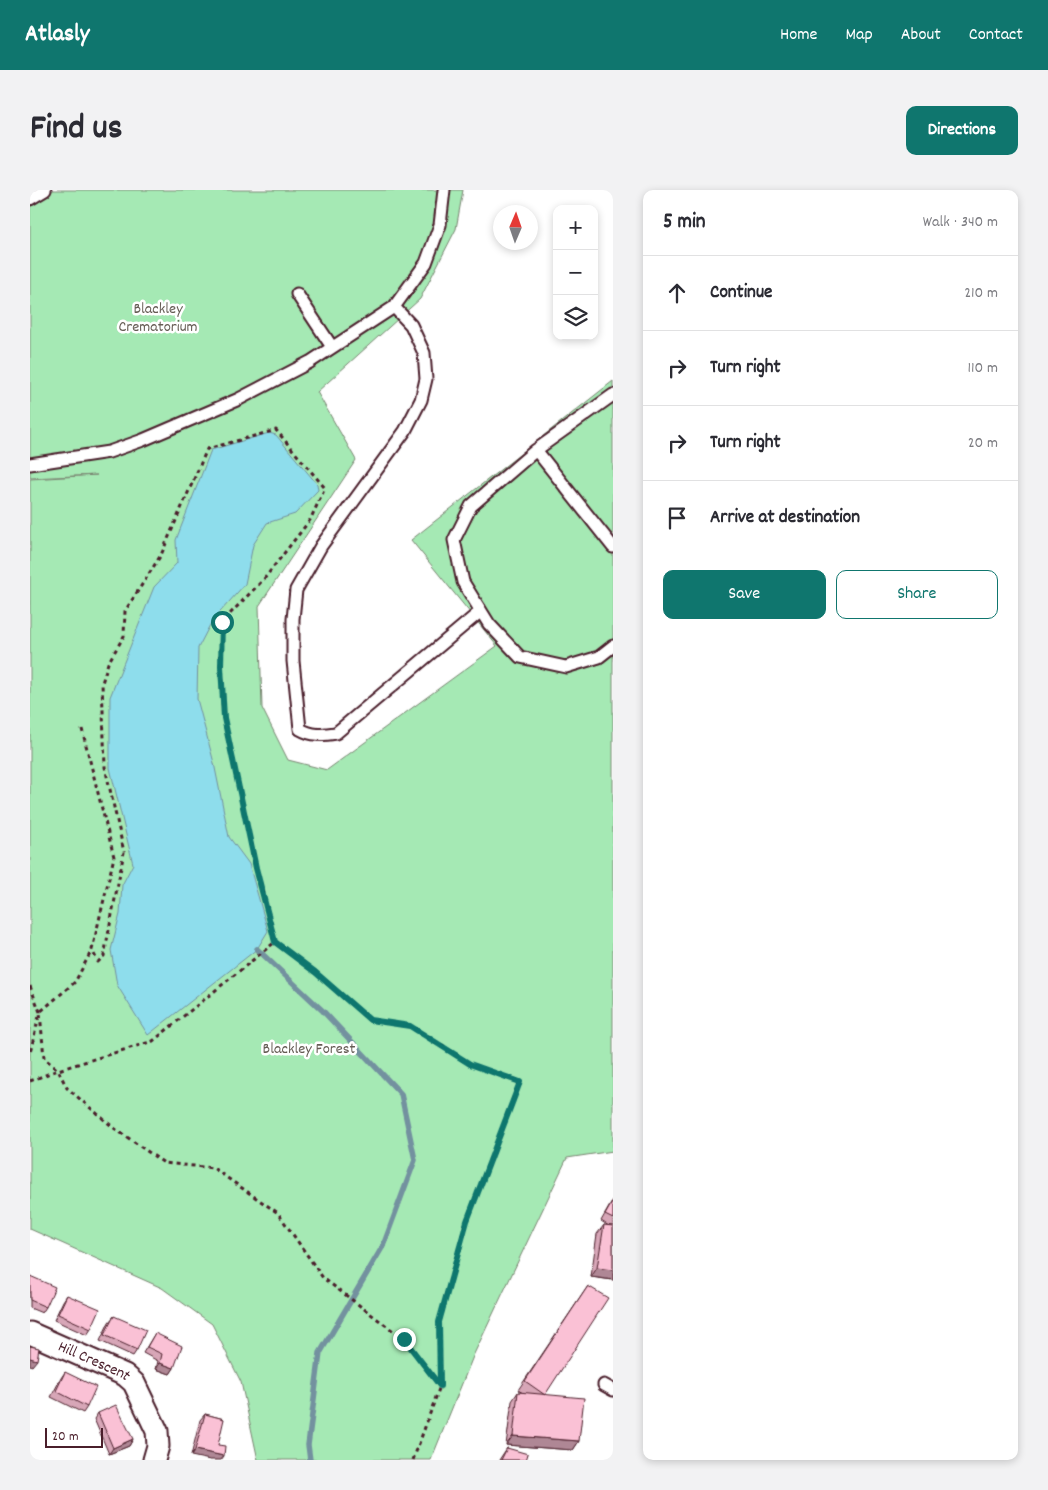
<!DOCTYPE html>
<meta charset="utf-8">
<style>
:root{--surface:#fff;--page:#f2f2f3;--text:#2b2b33;--muted:#7c7c81;--line:#e1e1e2;--accent:#0f766e}
body{margin:0;font-family:Dekko,sans-serif;background:var(--page);color:var(--text)}
.controls{position:absolute;right:15px;top:15px;display:grid;overflow:hidden;border-radius:10px;box-shadow:0 2px 8px #0003}
.controls button{width:45px;height:45px;display:grid;place-items:center;padding:0;border:0;border-bottom:1px solid var(--line);background:var(--surface);color:var(--text);font:25px sans-serif}
.compass{position:absolute;left:463px;top:15px;width:45px;height:45px;border-radius:50%;background:var(--surface);box-shadow:0 2px 8px #0003;rotate:2deg}
.scale{position:absolute;left:15px;bottom:12px;width:58px;box-sizing:border-box;padding-left:5px;border:2px solid #4a1f2b;border-top:0;font-size:14px;line-height:18px;white-space:nowrap;color:#4a1f2b;-webkit-text-stroke:4px #fff;paint-order:stroke}
.stop{position:absolute;width:15px;height:15px;margin:-11px;border:4px solid #0f766e;border-radius:50%;background:#fff}
.stop.end{background:#0f766e;border-color:#fff;box-shadow:0 1px 5px #0008}
.list{margin:0;padding:0;list-style:none}
h2{display:flex;justify-content:space-between;align-items:center;height:65px;margin:0;padding:0 20px;font-size:21px}
h2 small{font-size:16px;font-weight:400;color:var(--muted)}
.list li{display:grid;grid-template-columns:32px 1fr auto;gap:15px;align-items:center;box-sizing:border-box;height:75px;padding:0 20px;border-top:1px solid var(--line)}
.list b{display:block;font-size:19px;white-space:nowrap}
.list em{font-size:16px;font-style:normal;color:var(--muted)}
.actions{display:flex;gap:10px;padding:15px 20px}
.actions a{flex:1;padding:11px 0;border:1px solid var(--accent);border-radius:10px;text-align:center;font-size:18px;color:var(--accent)}
.actions .main{background:var(--accent);color:#fff}
.icon{flex:none;width:28px;height:28px;fill:none;stroke:currentColor;stroke-width:2;stroke-linecap:round;stroke-linejoin:round}
.map{position:relative;flex:none;width:583px;height:1270px;overflow:hidden;border-radius:10px}
header{display:flex;align-items:center;gap:30px;box-sizing:border-box;height:70px;padding:0 25px;background:var(--accent);color:#fff}
header strong{font-size:24px}
nav{display:flex;gap:28px;margin-inline-start:auto;font-size:18px}
.intro{display:flex;align-items:center;justify-content:space-between;box-sizing:border-box;height:120px;padding:0 30px}
h1{margin:0;font-size:35px}
.button{padding:12px 22px;border-radius:10px;background:var(--accent);color:#fff;font-size:18px;font-weight:700}
main{display:flex;gap:30px;padding:0 30px}
aside{flex:1;background:var(--surface);border-radius:10px;box-shadow:0 2px 8px #0003}
.map>svg:first-child{display:block}
</style>
<header>
<strong>Atlasly</strong>
<nav><a>Home</a><a>Map</a><a>About</a><a>Contact</a></nav>
</header>
<div class="intro"><h1>Find us</h1><a class="button">Directions</a></div>
<main>
<div class="map">
<svg width="583" height="1270" viewBox="0 0 583 1270">
<rect width="100%" height="100%" fill="#fff"/>
<filter id="ink" filterUnits="userSpaceOnUse"><feTurbulence type="fractalNoise" baseFrequency=".02" numOctaves="2"/><feDisplacementMap in="SourceGraphic" scale="10" xChannelSelector="R" yChannelSelector="G"/><feConvolveMatrix kernelMatrix="1 2 1 2 8 2 1 2 1" color-interpolation-filters="sRGB"/></filter>
<g filter="url(#ink)">
<path fill="#a5e9b4" stroke="#788470" d="M0,0H433L426,39L390,109L287,202L326,270L229,416L232,518L258,570L297,580L467,456L381,350L583,191V961L537,968L444,1164L401,1270H228L211,1192L182,1134L132,1098L0,1039V289L67,285L0,288Z"/>
<path fill="#8eddec" stroke="#73919f" d="M239,243L246,245L287,294L288,300L265,324L237,333L223,355L215,394L182,431L168,458L167,509L184,573L199,647L219,674L238,741L227,759L118,845L87,795L81,760L90,724L92,695L103,674L80,578V507L124,397L147,373L146,350L181,260Z"/>
<g fill="none" stroke-linecap="round" stroke-linejoin="round">
<path stroke="#73919f" stroke-width="5.5" d="M227,759L293,821L371,904L385,970L353,1056L290,1163L278,1255L280,1270"/>
<g stroke="#4a1f2b" stroke-width="15">
<path id="lane" d="M0,9L15,0
M267,104L302,157
M364,117L381,135L394,163L396,189L391,210L375,241L291,356L266,400L263,429V471L270,539C282,546 293,545 306,543L451,421
M583,205L506,260L441,316L424,350L433,392L459,434L490,467L536,477L569,467L583,456
M506,260L583,357
M0,274L79,262L113,250L209,209L280,172L364,117L396,73L410,35L414,0
M574,1195L583,1200"/>
</g>
<g stroke="#4a1f2b" stroke-width="25">
<g id="street">
<path id="s1" d="M0,1143L95,1185L104,1193L127,1241L128,1256L124,1270"/>
</g>
</g>
<path stroke="#4a1f2b" stroke-width="3" stroke-dasharray="4 4" stroke-linecap="butt" d="M52,539L84,667L62,760L45,792L10,822L14,868L28,880L37,898L84,938L134,973L183,978L248,1023L293,1088L374,1149L410,1196L383,1270
M245,752L285,782L340,830L380,836L440,874L490,892L437,1031L409,1132L410,1195
M0,796L10,822L0,863
M0,891L28,880L123,851L245,752L226,678L194,528L191,476L192,432L234,389L280,330L295,298L246,240L177,259L131,365L95,421L94,446L78,473L72,493L75,577L94,662L74,766L68,772L62,760"/>
<use href="#lane" stroke="#fff" stroke-width="11"/>
<use href="#street" stroke="#fff" stroke-width="21"/>
</g>
<path fill="#d7a6b7" stroke="#4a1f2b" d="M583,1010V1090L561,1087L567,1044L574,1035L579,1036L571,1031Z
M0,1086L16,1117L12,1123L0,1118Z
M558,1096L515,1205L549,1251L543,1260L476,1255L482,1211L488,1202L493,1203L488,1200Z
M37,1105L61,1139L57,1145L24,1130L33,1111Z
M84,1126L107,1160L103,1166L70,1151L79,1132Z
M125,1143L144,1178L140,1184L126,1179L128,1171L113,1163Z
M35,1182L57,1217L53,1223L21,1207L31,1188Z
M68,1223L103,1249L99,1256L79,1264L64,1229Z
M175,1224L194,1229L161,1266L170,1230Z
M477,1258L496,1270H469Z"/>
<path fill="#af8795" stroke="#4a1f2b" d="M567,1078L583,1080V1090L561,1087Z
M0,1168L7,1170L2,1176L0,1175Z
M130,1173L144,1178L140,1184L126,1179Z
M483,1246L549,1251L543,1260L476,1255Z
M103,1249L99,1256L79,1264L83,1258Z
M165,1260L194,1266L191,1270H180L161,1266Z"/>
<path fill="#fac1d5" stroke="#4a1f2b" d="M583,1011V1029L575,1025Z
M574,1035L583,1036V1080L567,1078Z
M0,1086L25,1097L16,1117L0,1110Z
M558,1096L578,1108L515,1205L495,1191Z
M37,1105L70,1119L61,1139L28,1124Z
M84,1126L116,1140L107,1160L74,1145Z
M125,1143L152,1156L144,1178L130,1173L132,1164L117,1157Z
M0,1156L9,1158L7,1170L0,1168Z
M35,1182L66,1197L57,1217L26,1201Z
M488,1202L554,1208L549,1251L483,1246Z
M86,1215L103,1249L83,1258L68,1223Z
M175,1224L194,1229L188,1255L195,1256L194,1266L165,1260Z
M477,1258L498,1264L496,1270H471Z"/>
</g>
<g fill="none" stroke-linecap="round" stroke-linejoin="round" filter="url(#ink)">
<path stroke="#0f766e" stroke-width="6" d="M192,432L191,476L194,528L226,678L245,752L285,782L340,830L380,836L440,874L490,892L437,1031L409,1132L410,1196L374,1149"/>
</g>
<g text-anchor="middle" dominant-baseline="central" stroke-width="5" stroke-linejoin="round" paint-order="stroke">
<g font-size="16" fill="#655c54" stroke="#fff">
<text x="128" y="119">Blackley<tspan x="128" dy="18">Crematorium</tspan></text>
<text x="279" y="859">Blackley Forest</text>
</g>
<g font-size="16" fill="#4a1f2b" stroke="#fff">
<text stroke="none"><textPath href="#s1" startOffset="70">Hill Crescent</textPath></text>
</g>
</g>
</svg>
<div class="controls">
<button>+</button>
<button>−</button>
<button><svg class="icon" aria-label="layers" viewBox="0 0 24 24"><path d="M12 4l9 5-9 5-9-5zM3 14l9 5 9-5"/></svg></button>
</div>
<svg class="compass" viewBox="-18 -18 36 36"><path d="M0-13l5 13h-10z" fill="#e53935"/><path d="M0 13l5-13h-10z" fill="#7c7c81"/></svg>
<div class="scale">20 m</div>
<div class="stop" style="left:192px;top:432px"></div>
<div class="stop end" style="left:374px;top:1149px"></div>
</div>
<aside>
<h2>5 min<small>Walk · 340 m</small></h2>
<ul class="list">
<li><svg class="icon" aria-label="ahead" viewBox="0 0 24 24"><path d="M12 20V5M6 11l6-6 6 6"/></svg><div><b>Continue</b></div><em>210 m</em></li>
<li><svg class="icon" aria-label="right" viewBox="0 0 24 24"><path d="M7 20v-9h11M14 6l5 5-5 5"/></svg><div><b>Turn right</b></div><em>110 m</em></li>
<li><svg class="icon" aria-label="right" viewBox="0 0 24 24"><path d="M7 20v-9h11M14 6l5 5-5 5"/></svg><div><b>Turn right</b></div><em>20 m</em></li>
<li><svg class="icon" aria-label="arrive" viewBox="0 0 24 24"><path d="M6 21V4h12l-3 4 3 4H6"/></svg><div><b>Arrive at destination</b></div></li>
</ul>
<div class="actions"><a class="main">Save</a><a>Share</a></div>
</aside>
</main>
